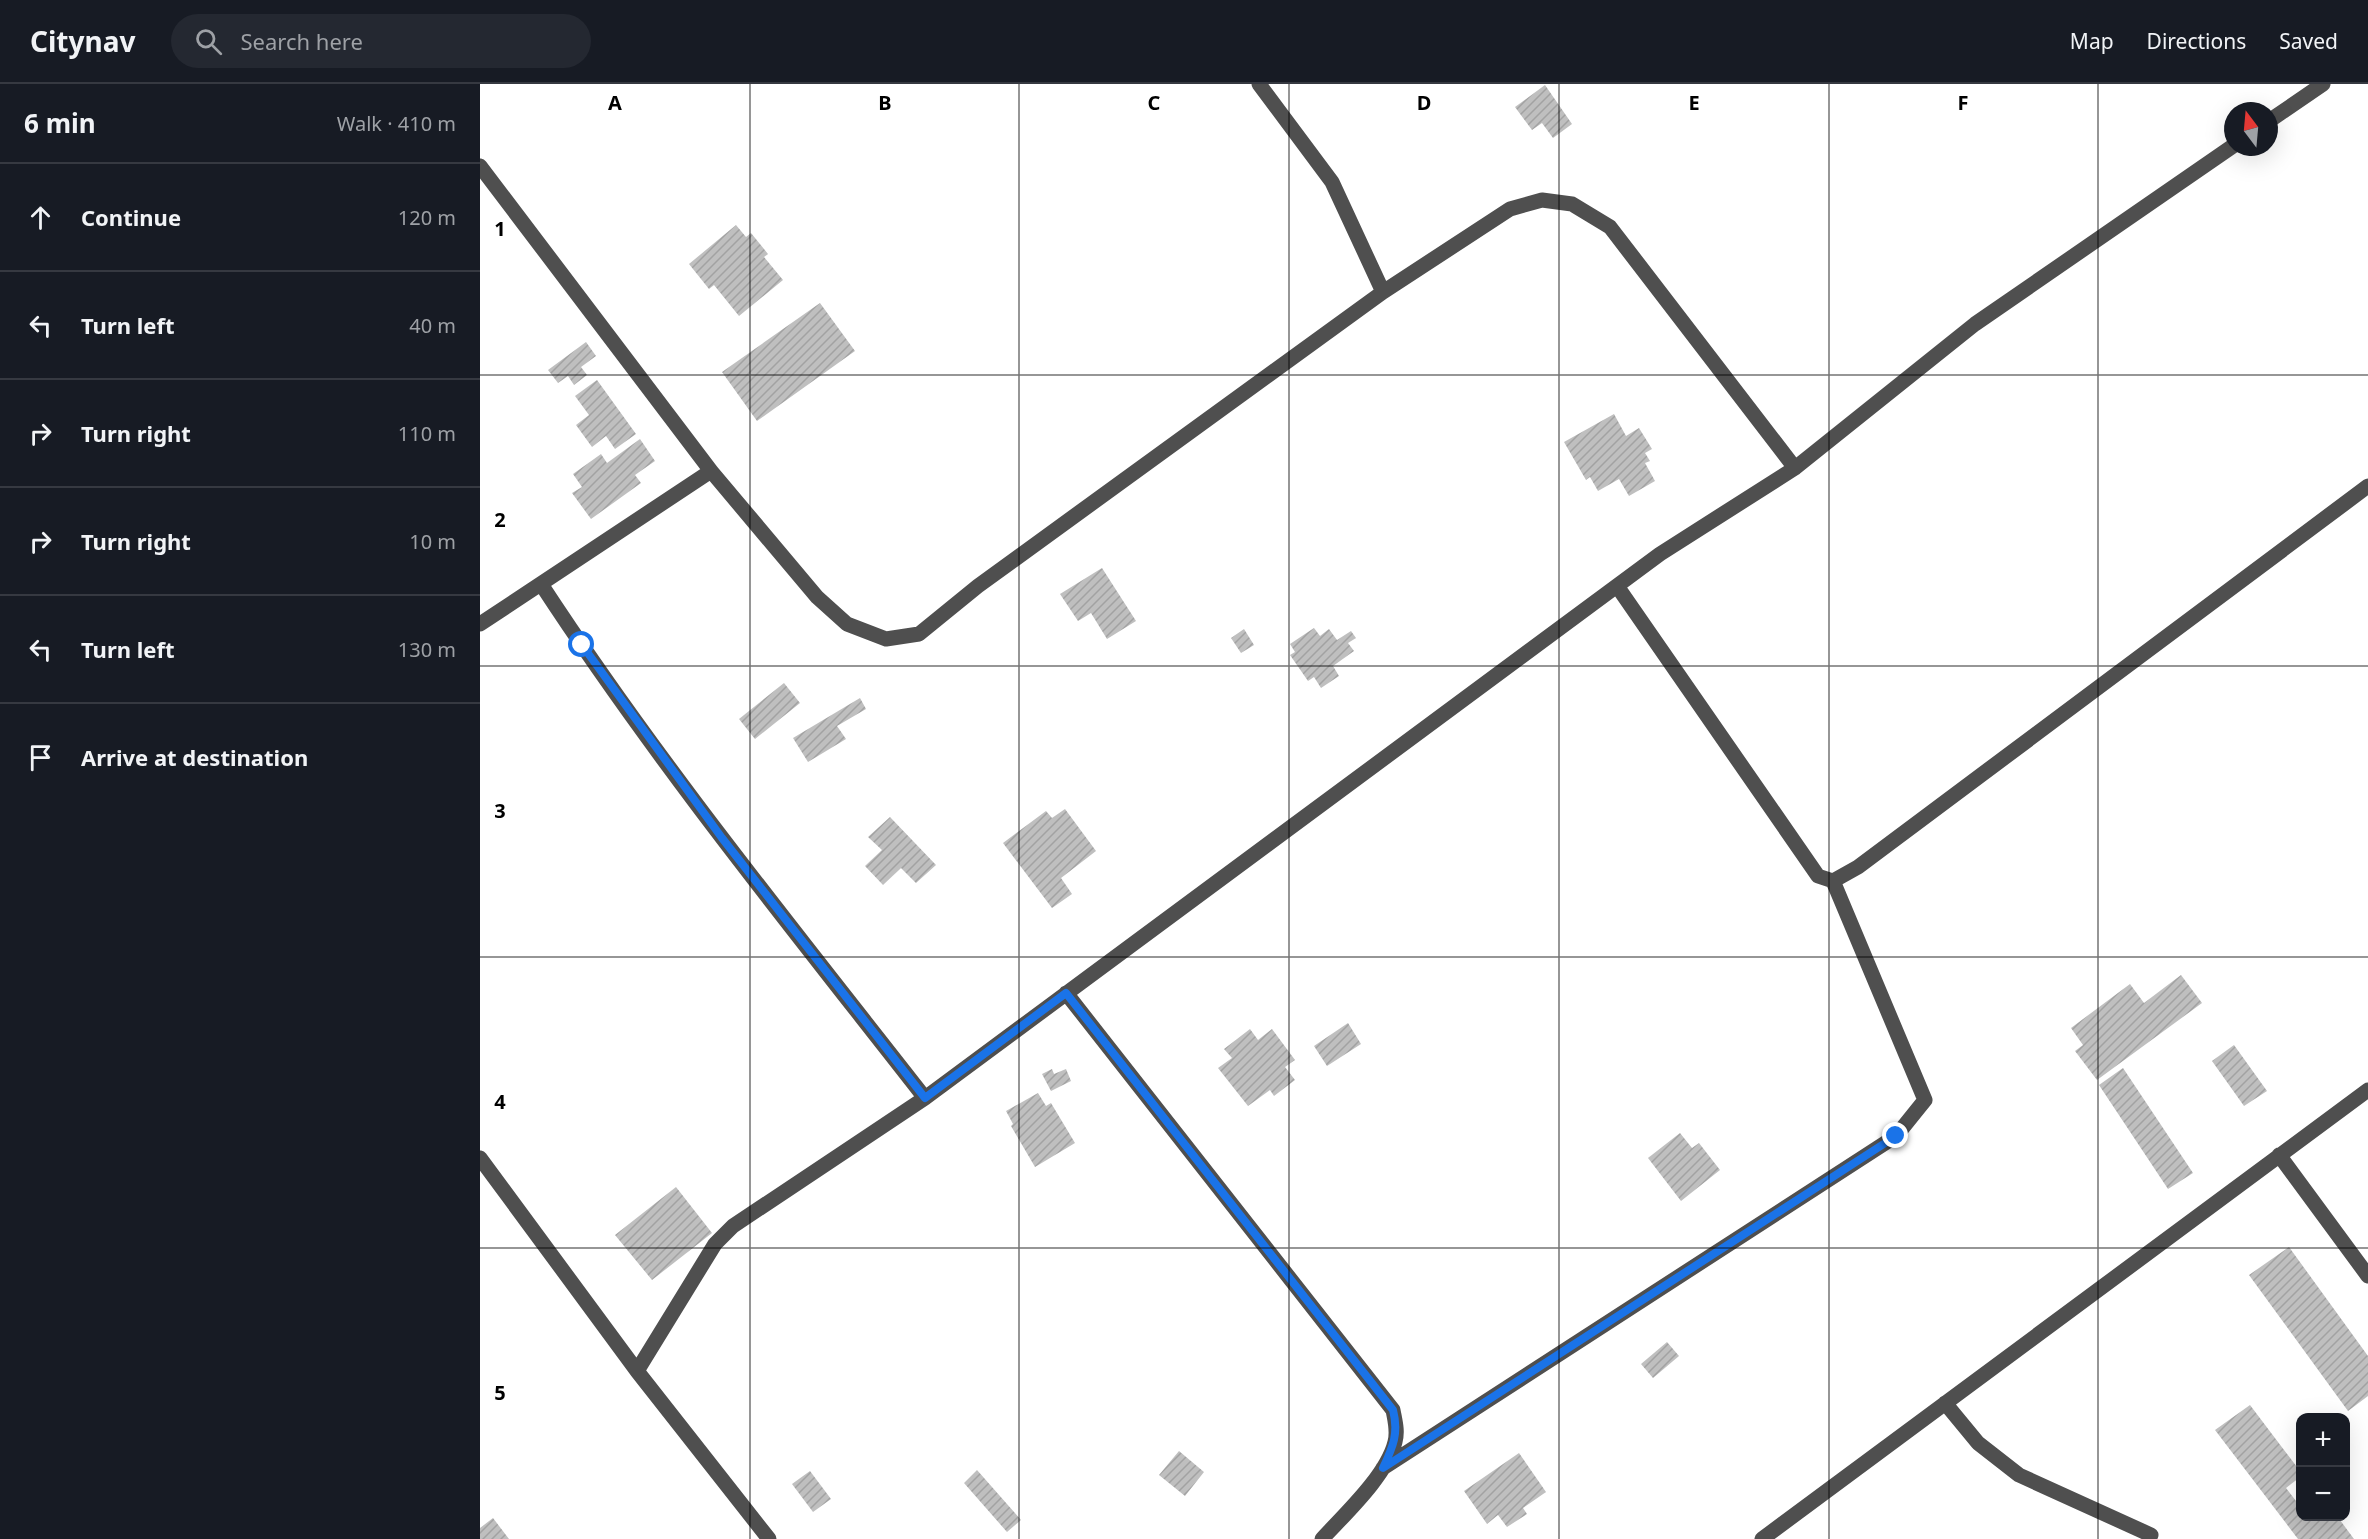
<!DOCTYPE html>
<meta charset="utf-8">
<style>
:root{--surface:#171b24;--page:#242831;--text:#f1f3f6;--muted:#9ea1a6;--line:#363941}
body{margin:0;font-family:"Noto Sans",sans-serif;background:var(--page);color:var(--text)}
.controls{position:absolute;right:18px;bottom:18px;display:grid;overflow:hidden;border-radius:12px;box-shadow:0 6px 24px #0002}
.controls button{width:54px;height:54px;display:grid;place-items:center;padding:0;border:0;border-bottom:2px solid var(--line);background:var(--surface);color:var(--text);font:30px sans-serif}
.compass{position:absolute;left:1744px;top:18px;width:54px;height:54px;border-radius:50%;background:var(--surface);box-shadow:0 6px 24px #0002;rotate:344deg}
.stop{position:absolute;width:18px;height:18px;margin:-14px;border:4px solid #1a73e8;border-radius:50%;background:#fff}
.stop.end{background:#1a73e8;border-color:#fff;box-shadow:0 2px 6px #0008}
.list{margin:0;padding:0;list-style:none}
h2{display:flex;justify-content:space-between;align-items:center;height:78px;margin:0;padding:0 24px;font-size:26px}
h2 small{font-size:20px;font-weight:400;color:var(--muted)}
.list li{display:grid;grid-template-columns:39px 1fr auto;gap:18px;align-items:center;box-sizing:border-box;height:108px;padding:0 24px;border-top:2px solid var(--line)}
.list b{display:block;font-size:22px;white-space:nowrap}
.list em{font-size:20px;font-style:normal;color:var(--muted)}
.icon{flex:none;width:33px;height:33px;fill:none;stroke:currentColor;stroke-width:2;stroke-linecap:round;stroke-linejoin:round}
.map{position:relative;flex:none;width:1888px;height:1455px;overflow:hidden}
header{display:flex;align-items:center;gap:36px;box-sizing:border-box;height:84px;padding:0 30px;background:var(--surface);border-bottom:2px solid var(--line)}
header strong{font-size:28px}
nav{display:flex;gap:33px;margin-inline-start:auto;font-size:21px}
.search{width:420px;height:54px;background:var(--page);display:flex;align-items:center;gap:15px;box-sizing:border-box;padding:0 21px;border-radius:33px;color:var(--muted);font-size:22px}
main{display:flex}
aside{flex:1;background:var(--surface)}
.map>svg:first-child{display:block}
</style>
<header>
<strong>Citynav</strong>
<div class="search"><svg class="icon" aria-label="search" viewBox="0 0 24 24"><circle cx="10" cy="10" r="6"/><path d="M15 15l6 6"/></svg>Search here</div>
<nav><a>Map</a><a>Directions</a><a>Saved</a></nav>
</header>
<main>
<aside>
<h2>6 min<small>Walk · 410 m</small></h2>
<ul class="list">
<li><svg class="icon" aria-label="ahead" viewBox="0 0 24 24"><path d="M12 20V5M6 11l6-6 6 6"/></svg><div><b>Continue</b></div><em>120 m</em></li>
<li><svg class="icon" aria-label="left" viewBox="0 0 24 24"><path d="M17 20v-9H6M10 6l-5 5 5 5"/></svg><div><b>Turn left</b></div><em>40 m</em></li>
<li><svg class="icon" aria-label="right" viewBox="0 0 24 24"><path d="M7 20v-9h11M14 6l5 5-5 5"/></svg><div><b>Turn right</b></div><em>110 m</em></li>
<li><svg class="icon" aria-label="right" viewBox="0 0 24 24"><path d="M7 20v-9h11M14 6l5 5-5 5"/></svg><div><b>Turn right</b></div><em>10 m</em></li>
<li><svg class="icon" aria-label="left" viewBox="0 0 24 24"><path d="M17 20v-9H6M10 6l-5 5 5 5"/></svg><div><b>Turn left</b></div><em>130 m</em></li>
<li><svg class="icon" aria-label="arrive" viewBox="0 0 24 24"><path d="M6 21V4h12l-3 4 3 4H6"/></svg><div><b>Arrive at destination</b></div></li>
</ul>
</aside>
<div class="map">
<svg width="1888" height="1455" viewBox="0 0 1888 1455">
<defs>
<pattern id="building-hatch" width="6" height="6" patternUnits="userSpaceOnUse" patternTransform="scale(1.5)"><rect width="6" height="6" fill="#bfbfbf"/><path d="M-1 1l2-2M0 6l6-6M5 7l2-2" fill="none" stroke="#a2a2a2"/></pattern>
</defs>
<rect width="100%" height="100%" fill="#fff"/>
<path fill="url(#building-hatch)" d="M1065,1L1092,40L1073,54L1062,39L1052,46L1035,23Z
M256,141L266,153L271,149L288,170L284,173L303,196L259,232L234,201L229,205L209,180Z
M340,219L375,267L277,337L242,288Z
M106,258L116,272L101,283L107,291L94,301L88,292L78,299L68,286Z
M117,296L156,350L135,365L126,352L112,363L96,341L109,331L95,312Z
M1134,330L1146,352L1159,344L1172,365L1165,369L1170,377L1165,379L1175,397L1149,412L1139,395L1118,407L1110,393L1106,396L1084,358Z
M160,355L175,377L155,391L161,399L111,435L92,409L102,403L93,390L121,370L127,379Z
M622,484L656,537L627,555L611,529L598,537L580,510Z
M834,544L840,552L849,545L857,556L871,547L876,554L868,559L874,567L853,582L859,592L841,604L834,593L828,597L810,571L815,568L810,560Z
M764,545L774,561L761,569L751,554Z
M304,599L320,619L275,655L259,635Z
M380,614L386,625L357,642L366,655L328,678L313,654Z
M585,725L616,767L581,794L592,810L572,824L523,759L566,727L572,734Z
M410,733L456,781L436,799L421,784L403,801L385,782L402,766L388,753Z
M1701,891L1722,919L1617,996L1595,967L1603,961L1591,944L1650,900L1664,919Z
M868,939L881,960L847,982L834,962Z
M770,945L778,956L792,945L815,976L805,983L815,996L794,1012L790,1006L768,1022L738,984L752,974L744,965Z
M1754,961L1787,1007L1764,1022L1732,977Z
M1643,984L1713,1089L1688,1105L1619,1001Z
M572,985L574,990L586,985L591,997L571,1007L562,990Z
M558,1009L566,1022L571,1019L595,1059L555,1083L531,1042L533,1040L526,1027Z
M1200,1049L1212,1064L1219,1059L1240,1086L1201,1117L1168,1074Z
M196,1103L232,1149L172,1196L135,1151Z
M1809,1163L1888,1272V1312L1868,1327L1769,1191Z
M1187,1258L1199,1272L1173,1294L1161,1280Z
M1770,1321L1820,1387V1393L1806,1404L1816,1417L1820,1414V1432H1857L1874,1455H1818L1735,1346Z
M699,1367L724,1388L705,1412L679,1391Z
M1039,1369L1066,1408L1043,1424L1047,1430L1027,1443L1018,1431L1007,1440L984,1407Z
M497,1386L541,1436L527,1448L484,1399Z
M330,1387L351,1415L333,1428L312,1400Z
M13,1434L29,1455H0V1444Z"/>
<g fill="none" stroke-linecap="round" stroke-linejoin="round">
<path stroke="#4f4f4f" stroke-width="15" d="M779,0L852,98L903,208
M1789,37L1843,0
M0,82L231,387L337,513L367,540L406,555L439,550L498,502L903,208L1030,125L1062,116L1092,120L1130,143L1315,384
M61,500C178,679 313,845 445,1014
M1137,502L1338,792L1353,797L1378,783L1888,402
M0,540L231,387
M586,909L913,1326C915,1337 918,1347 915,1358C907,1391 865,1430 842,1455
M1799,1071L1888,1192
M0,1074L157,1287L289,1455
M157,1287L235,1160L253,1142L445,1014L1180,470L1315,384L1495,240L1753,62
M1465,1319L1498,1359L1539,1391L1671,1451
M903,1384L1416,1052L1445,1016L1353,797
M1282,1455L1888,1006"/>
</g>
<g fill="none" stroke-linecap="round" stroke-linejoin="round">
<path stroke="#1a73e8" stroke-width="8" d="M102,561L242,754L445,1014L586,909L913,1326C919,1349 913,1363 903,1384L1416,1052"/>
</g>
<path fill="none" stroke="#000" stroke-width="1.5" stroke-opacity="0.55" d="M270,0V1455M539,0V1455M809,0V1455M1079,0V1455M1349,0V1455M1618,0V1455M0,291H1888M0,582H1888M0,873H1888M0,1164H1888"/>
<g font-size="20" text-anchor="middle" font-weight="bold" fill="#000" stroke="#fff" stroke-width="4.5" stroke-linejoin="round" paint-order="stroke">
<text x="135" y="26">A</text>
<text x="405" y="26">B</text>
<text x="674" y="26">C</text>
<text x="944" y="26">D</text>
<text x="1214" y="26">E</text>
<text x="1483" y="26">F</text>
<text x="20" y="152">1</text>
<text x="20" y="443">2</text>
<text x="20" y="734">3</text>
<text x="20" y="1025">4</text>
<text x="20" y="1316">5</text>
</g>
</svg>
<div class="controls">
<button>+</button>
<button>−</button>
</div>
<svg class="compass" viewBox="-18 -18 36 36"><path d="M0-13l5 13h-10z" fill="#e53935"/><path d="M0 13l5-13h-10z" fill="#9ea1a6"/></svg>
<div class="stop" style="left:102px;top:561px"></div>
<div class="stop end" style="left:1416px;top:1052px"></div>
</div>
</main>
